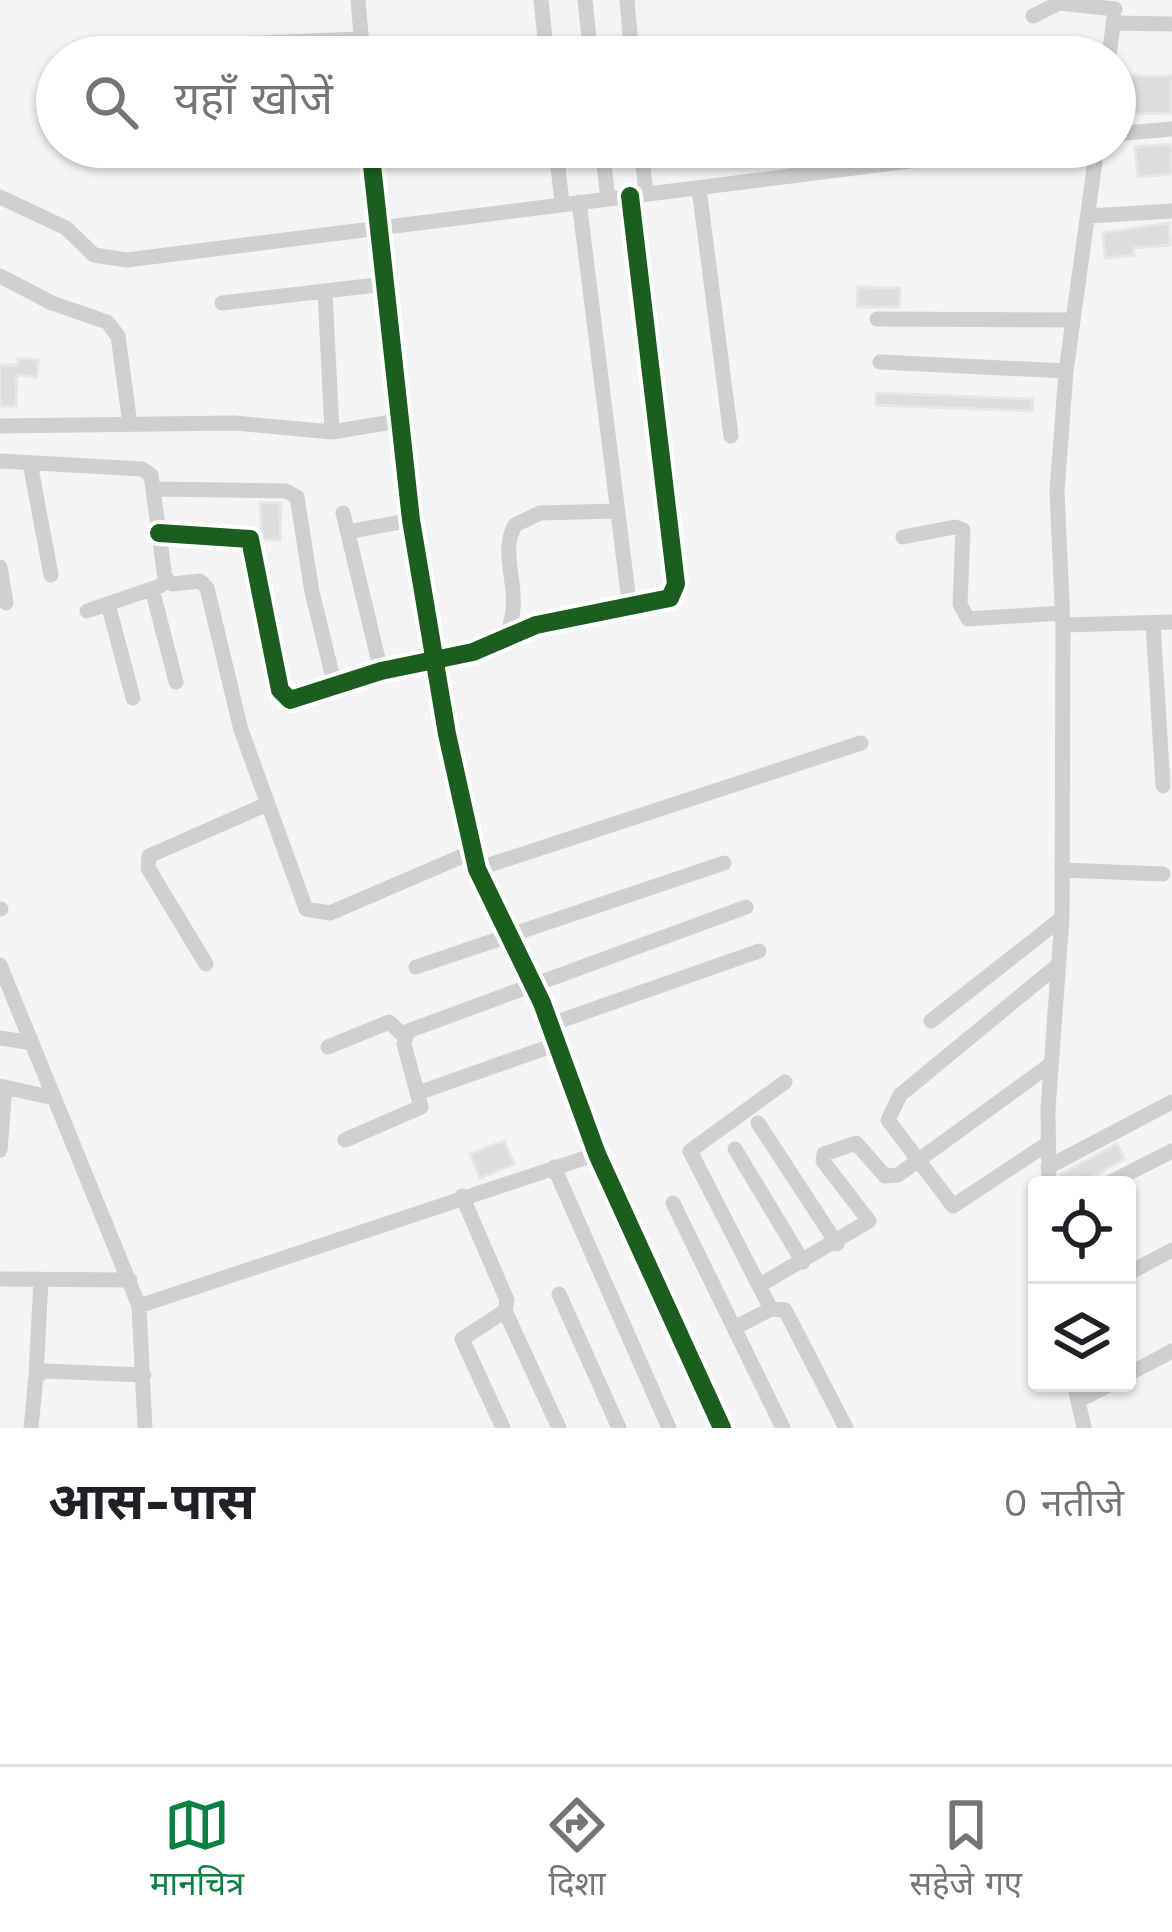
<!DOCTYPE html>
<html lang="hi">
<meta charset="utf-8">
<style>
:root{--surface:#fff;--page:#f6f6f6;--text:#202124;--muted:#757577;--line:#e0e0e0;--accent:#0b8043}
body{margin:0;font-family:"Work Sans","Noto Sans Devanagari",sans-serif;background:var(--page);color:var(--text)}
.controls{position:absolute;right:36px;bottom:36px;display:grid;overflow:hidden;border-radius:12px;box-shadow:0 3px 9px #0004}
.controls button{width:108px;height:108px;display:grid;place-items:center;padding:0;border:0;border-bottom:3px solid var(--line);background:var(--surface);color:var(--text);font:60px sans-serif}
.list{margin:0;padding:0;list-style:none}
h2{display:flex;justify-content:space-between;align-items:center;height:156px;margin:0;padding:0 48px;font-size:51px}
h2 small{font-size:39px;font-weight:400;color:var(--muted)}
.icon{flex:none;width:66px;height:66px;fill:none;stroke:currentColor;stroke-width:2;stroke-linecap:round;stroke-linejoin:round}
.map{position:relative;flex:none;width:1172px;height:1428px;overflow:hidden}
.search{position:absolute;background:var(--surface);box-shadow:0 3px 9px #0004;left:36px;right:36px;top:36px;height:132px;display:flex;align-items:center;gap:30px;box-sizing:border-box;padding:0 42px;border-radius:66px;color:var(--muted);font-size:45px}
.sheet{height:336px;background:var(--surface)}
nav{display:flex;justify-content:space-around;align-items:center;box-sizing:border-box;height:168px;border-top:3px solid var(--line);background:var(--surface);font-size:33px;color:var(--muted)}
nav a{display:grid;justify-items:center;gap:6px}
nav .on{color:var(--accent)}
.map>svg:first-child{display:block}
</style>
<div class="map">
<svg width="1172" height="1428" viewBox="0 0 1172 1428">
<rect width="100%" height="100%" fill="#f4f4f4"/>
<path fill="#ddddde" stroke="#e5e6e7" stroke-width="3" d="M1130,76H1172V113L1129,114Z
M1159,145H1172V174L1138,177L1135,147Z
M1169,223L1170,245L1133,248L1134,255L1105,258L1103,233Z
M858,287L900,288L899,307H857Z
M18,358L38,360L37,377L17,375L16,406H0V365H18Z
M876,393L1033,399L1032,411L876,405Z
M260,503H281L280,540H262Z
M504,1141L514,1164L480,1178L470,1154Z
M1117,1144L1125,1159L1076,1185H1061V1174Z"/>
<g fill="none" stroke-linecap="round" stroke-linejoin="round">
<path stroke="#ced0d2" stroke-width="15" d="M358,0L363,57
M541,0L547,57
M585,0L591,57
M627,0L632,57
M1033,16L1059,3L1115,9
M1113,23L1172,24
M208,45L361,39
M1109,57L1114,18
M1115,134L1172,129
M370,147L411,520L447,734L477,869L542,1003L597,1154L722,1428
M556,147L562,204
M602,147L608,199
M641,147L646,193
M699,189L731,436
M0,197L66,228L94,255L127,260L1020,147
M579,202L630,609
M1088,216L1172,211
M0,276L52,303L107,322L118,336L130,424
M325,291L332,432
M222,303L385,284
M877,319L1073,320
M880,362L1066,371
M0,426L234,423L332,432L398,421
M0,461L142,469L151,475L165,578L172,584L200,581L207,588L241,730L306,909L330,913L472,852
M30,463L51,575
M154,489L286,491L297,497L312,592L335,686
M343,513L381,671
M348,532L411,520
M159,533L250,539L280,690L290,700L381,671L473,652L536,625L670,598L676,584L630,196
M903,537L955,527L963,530L960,604L968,619L1062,613
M0,567L6,603
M152,589L176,682
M108,604L133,698
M87,611L160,586
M1153,623L1163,786
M1063,625L1172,622
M507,635C525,588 497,559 515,525L540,513L617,511
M477,869L861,743
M1062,870L1163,874
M0,909H1
M206,964L148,868L149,856L265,805
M0,965L139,1306L145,1428
M416,967L724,863
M931,1021L1062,918
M551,1024L759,951
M0,1038L32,1043
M328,1047L389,1022L404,1036
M0,1086L54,1098
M418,1093L557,1044
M758,1123L837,1244
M345,1140L421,1107L404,1044L408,1031L746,907
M1047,1144L953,1206L888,1120L900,1095L1058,965
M735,1149L803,1262
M0,1150L5,1087
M554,1167L669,1428
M1048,1167L1172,1102
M1049,1185L1048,1109L1062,918L1063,625L1057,491L1066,371L1097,147
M1105,1185L1172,1151
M462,1196L507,1300L505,1311L462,1339L503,1428
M673,1203L783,1428
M1127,1274L1172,1250
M0,1279L130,1280
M760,1285L869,1221L823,1161L824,1154L856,1143L885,1176L898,1175L1051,1064
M559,1294L619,1428
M139,1306L597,1154
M771,1309L690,1151L785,1082
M505,1311L559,1428
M736,1327L771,1309L785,1310L846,1428
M1127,1375L1172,1351
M36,1376L41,1280
M1074,1383L1084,1428
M1078,1401L1112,1383
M31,1428L36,1376L45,1371L144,1375"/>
<g stroke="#fff" stroke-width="26">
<path id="cycleway" d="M370,147L411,520L447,734L477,869L542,1003L597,1154L722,1428
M159,533L250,539L280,690L290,700L381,671L473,652L536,625L670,598L676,584L630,196"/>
</g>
<use href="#cycleway" stroke="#1b5e20" stroke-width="18"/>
</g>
</svg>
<div class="controls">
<button><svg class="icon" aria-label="locate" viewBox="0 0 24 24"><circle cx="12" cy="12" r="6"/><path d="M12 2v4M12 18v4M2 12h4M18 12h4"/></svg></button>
<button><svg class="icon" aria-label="layers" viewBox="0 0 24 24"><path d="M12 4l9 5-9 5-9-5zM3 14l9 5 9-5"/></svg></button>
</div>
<div class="search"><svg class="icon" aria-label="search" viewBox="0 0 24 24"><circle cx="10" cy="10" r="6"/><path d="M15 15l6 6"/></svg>यहाँ खोजें</div>
</div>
<section class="sheet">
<h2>आस-पास<small>0 नतीजे</small></h2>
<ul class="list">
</ul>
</section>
<nav>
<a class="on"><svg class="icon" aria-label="map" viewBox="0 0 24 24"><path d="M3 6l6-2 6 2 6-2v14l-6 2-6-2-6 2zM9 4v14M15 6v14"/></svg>मानचित्र</a>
<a><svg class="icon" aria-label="directions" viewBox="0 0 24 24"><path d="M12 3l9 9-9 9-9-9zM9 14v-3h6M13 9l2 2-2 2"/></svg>दिशा</a>
<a><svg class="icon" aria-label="saved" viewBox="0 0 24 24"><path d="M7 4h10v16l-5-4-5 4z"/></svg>सहेजे गए</a>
</nav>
